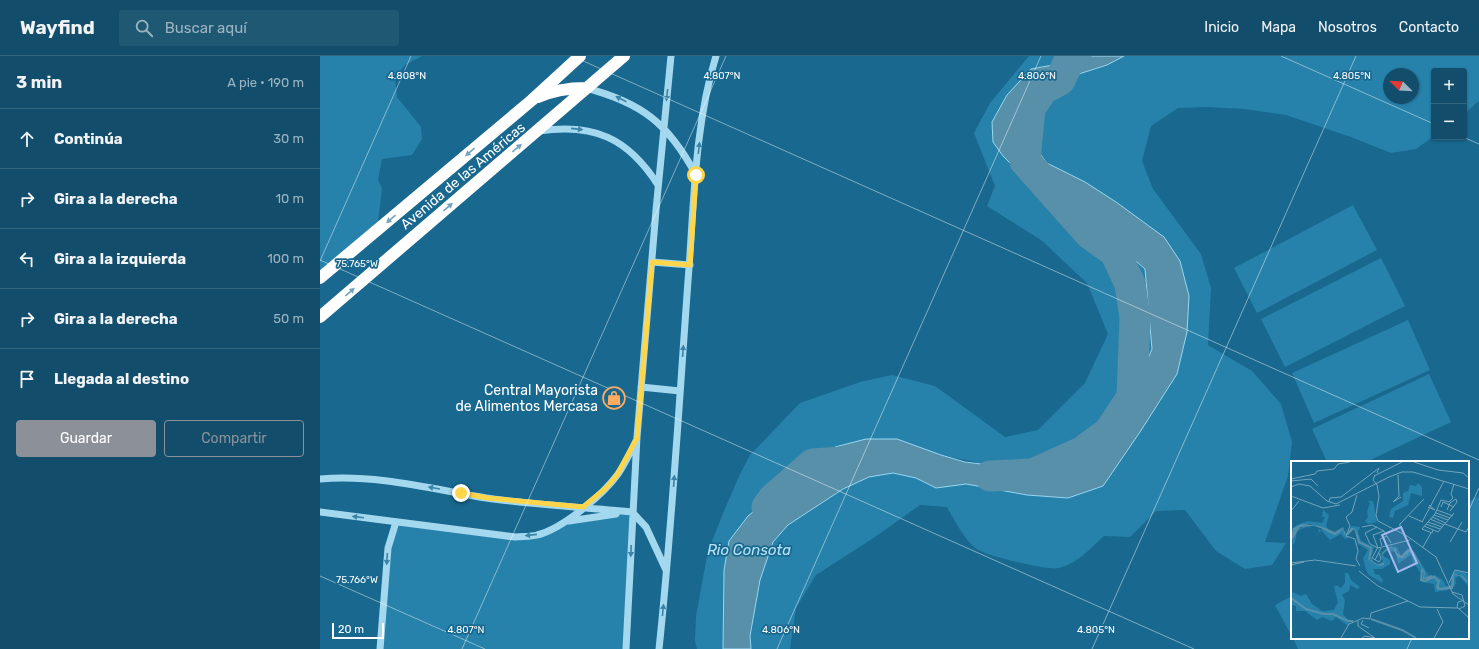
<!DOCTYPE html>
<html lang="es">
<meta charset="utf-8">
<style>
:root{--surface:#124e6b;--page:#1f5873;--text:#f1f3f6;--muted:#9cb4c1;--line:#31657e;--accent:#8c9099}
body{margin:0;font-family:Rubik,sans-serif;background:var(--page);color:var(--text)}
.controls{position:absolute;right:12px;top:12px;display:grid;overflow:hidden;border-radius:4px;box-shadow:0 1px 3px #0004}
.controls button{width:36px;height:36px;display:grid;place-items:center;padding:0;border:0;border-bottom:1px solid var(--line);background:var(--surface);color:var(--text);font:20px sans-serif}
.compass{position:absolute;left:1063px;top:12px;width:36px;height:36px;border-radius:50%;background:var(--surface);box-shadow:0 1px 3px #0004;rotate:294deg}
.scale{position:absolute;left:12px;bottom:10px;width:52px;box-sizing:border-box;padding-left:4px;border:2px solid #fff;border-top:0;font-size:11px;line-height:14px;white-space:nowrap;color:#fff;-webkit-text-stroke:3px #18688f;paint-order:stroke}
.stop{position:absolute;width:12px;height:12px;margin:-9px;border:3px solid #ffd54a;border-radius:50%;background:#fff}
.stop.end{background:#ffd54a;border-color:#fff;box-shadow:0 1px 4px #0008}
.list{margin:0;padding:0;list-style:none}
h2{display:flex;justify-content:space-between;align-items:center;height:52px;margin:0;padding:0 16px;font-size:17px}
h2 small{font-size:13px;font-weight:400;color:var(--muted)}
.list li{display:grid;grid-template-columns:26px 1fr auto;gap:12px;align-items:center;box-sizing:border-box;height:60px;padding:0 16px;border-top:1px solid var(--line)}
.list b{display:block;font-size:15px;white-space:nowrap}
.list em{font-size:13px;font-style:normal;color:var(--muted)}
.actions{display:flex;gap:8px;padding:12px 16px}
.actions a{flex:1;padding:9px 0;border:1px solid var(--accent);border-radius:4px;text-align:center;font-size:14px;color:var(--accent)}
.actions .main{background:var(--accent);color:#fff}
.icon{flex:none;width:22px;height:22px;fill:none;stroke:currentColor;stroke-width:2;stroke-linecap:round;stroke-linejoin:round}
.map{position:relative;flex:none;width:1159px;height:593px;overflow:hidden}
header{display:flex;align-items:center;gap:24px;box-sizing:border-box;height:56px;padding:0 20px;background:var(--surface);border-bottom:1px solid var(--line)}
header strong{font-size:19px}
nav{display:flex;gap:22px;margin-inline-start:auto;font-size:14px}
.search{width:280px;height:36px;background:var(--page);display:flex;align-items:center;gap:10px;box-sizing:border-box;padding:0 14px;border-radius:4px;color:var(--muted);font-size:15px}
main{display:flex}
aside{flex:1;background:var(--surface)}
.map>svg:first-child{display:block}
</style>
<header>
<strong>Wayfind</strong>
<div class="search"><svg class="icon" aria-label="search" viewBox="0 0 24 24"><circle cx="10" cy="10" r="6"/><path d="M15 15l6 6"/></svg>Buscar aquí</div>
<nav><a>Inicio</a><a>Mapa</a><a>Nosotros</a><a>Contacto</a></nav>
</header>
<main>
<aside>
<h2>3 min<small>A pie · 190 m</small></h2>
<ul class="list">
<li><svg class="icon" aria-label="ahead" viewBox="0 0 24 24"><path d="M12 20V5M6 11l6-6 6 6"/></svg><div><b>Continúa</b></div><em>30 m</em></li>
<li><svg class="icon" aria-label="right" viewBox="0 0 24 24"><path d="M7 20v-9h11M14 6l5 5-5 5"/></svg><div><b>Gira a la derecha</b></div><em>10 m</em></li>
<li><svg class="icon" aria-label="left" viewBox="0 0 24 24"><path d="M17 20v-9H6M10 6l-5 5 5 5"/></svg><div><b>Gira a la izquierda</b></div><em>100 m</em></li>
<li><svg class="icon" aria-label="right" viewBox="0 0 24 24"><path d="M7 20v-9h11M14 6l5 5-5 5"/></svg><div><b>Gira a la derecha</b></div><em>50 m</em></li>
<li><svg class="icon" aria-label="arrive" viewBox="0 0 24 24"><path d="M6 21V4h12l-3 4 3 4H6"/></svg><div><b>Llegada al destino</b></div></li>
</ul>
<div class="actions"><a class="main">Guardar</a><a>Compartir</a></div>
</aside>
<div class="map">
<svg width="1159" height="593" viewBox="0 0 1159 593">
<rect width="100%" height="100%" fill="#18688f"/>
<path fill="#2782ab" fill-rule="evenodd" d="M0,0H102L85,9L75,22L77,41L101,71L102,83L92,99L62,103L58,124L62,133L57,174L0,222Z
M709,0H740L733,9L711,13L673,86L683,100L712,129L770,165L825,213L832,293L812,341L789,376L742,417L713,418L621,399L493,408L478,421L404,514L403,593H377L375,585L376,560L388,495L404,455L420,418L430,399L480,347L540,326L572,319L615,330L685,381L718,374L765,327L788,278L767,227L721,184L667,150L675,130L654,77L670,47Z
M804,0H1159V45L1144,58V15H1114V80L1096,93L1071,97L1031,81L966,59L924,53L887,51L858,52L831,70L822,105L833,133L881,198L891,232L888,289L932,315L961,348L972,386L968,420L945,486L966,487L952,509L925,513L896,495L865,454L836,455L810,481L784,480C771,492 757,508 739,512C728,515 667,500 657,493C645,485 634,463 627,451L600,449L555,481L496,519L476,552L470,593H431L430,580L440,524L453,486L468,469L523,433L549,420L573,417L596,422L616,432L646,428L707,439L748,442L782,430L820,376L857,318L869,240L744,116C725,106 716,98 710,76C706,62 712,45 722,34C732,23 769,15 784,10C791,7 797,3 804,0ZM1069,18H1093V42H1069Z
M1033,149L1057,194L937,257L914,212Z
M1061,202L1085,250L965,311L941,263Z
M1088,264L1110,314L994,367L972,317Z
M1109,318L1131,366L1046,406H1007L992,373Z
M1159,440V593H978L973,582H1148V446Z
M312,456L306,593H60L68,492L76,466L195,481L216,479L247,465Z
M972,540V581L955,549Z"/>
<path fill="#5890aa" stroke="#97d7f2" d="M740,0H804L787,9L740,24L723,33L710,52L708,71L714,90L727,107L765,126L796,146L844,181L860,205L869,240L867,276L857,318L820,376L783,430L748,442L707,439L646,428L616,432L596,422L573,417L549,421L523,433L468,469L453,486L440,524L430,580L431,593H403L404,514L409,485L428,460L515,391L546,383H577L621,399L645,406L677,410L713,418L742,417L789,376L812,341L832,293L825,213L770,165L712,129L683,100L673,86L672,66L687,39L711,13L733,9Z"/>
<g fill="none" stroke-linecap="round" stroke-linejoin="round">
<path stroke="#5890aa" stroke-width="31" d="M670,420L713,418L762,396L789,376L812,341L815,261L810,228L795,196L770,178L705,105L710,52L723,33L740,24L748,7L756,0
M447,451L453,443L493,408L537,405"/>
<path stroke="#a4d8ef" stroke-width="7" d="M266,32C322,47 348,67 376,119
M219,75C274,67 308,82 338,129
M332,206L370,209
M321,331L360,335
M0,423C56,418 112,433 166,442C214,449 264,451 312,456L326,471L346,514
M0,456L195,481C202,480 210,481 217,479C242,473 283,439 298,418C305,408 310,397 316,385
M249,465L296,458
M60,593L68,492L76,466
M306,593L317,381L336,154L351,0
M339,593C352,471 359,348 368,225C374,152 374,71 396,0"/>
<path stroke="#fff" stroke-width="12" d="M218,41C234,34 249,32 266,32
M0,222L212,44L260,0
M0,261L304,0"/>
</g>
<defs><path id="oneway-solid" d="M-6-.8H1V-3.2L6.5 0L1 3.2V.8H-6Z"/></defs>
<g fill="#3b84a7">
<use href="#oneway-solid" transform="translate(347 39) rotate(96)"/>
<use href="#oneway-solid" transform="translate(301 43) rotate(-153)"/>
<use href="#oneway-solid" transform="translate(257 73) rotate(6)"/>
<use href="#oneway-solid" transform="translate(379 92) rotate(-83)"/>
<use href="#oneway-solid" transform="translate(363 295) rotate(-86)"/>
<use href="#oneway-solid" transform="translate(354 425) rotate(-86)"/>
<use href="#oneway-solid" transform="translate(114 432) rotate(-170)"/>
<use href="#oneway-solid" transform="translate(38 461) rotate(-173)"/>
<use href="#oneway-solid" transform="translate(211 479) rotate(174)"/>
<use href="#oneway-solid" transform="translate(311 495) rotate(92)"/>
<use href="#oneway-solid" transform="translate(67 503) rotate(94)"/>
<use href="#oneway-solid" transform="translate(343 554) rotate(-84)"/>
</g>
<g fill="#74a4bc">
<use href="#oneway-solid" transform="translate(197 92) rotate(-40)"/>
<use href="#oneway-solid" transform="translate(150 96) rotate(140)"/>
<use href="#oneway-solid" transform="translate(128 151) rotate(-40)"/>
<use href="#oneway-solid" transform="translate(71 163) rotate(140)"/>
<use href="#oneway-solid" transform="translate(30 236) rotate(-41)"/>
</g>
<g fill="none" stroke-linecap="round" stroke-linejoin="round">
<path stroke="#ffd54a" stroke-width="5" d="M141,437L168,442L263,451L286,432L297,419L317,382L332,206L370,209L376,119"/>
</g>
<path fill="none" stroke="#fff" stroke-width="1" stroke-opacity="0.45" d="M252,0L1159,404M961,0L1114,68M1143,81L1159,88M0,204L874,593M0,205L91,0M1148,456L1159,432M0,520L165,593M142,593L406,0M457,593L721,0M772,593L1036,0M1087,593L1092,582"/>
<defs>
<g id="shop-ring" transform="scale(1.15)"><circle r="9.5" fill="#18688f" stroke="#ffac62" stroke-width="1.5"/><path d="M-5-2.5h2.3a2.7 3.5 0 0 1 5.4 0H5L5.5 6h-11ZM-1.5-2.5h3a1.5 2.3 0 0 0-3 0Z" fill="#ffac62"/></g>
</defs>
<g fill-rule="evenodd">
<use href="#shop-ring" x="294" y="342"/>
</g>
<g text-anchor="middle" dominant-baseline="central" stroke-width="3.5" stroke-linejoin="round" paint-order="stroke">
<g font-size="14" fill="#fff" stroke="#18688f">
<text transform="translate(143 120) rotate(-40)">Avenida de las Américas</text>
</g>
<g font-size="14" fill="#fff" stroke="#18688f" text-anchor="end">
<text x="278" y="334">Central Mayorista<tspan x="278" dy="16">de Alimentos Mercasa</tspan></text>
</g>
<g font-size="15" font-style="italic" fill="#b8e4f7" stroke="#18688f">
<text x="429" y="494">Rio Consota</text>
</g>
</g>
<g transform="translate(971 405)">
<rect width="178" height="178" fill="#18688f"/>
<path d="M127,22L131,26V35L120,32L117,44L104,50L102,57L98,56L100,48L112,40V32L117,30L119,24L125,25ZM76,40H82L86,61L77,63L74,60L77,56L76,51L79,42ZM32,49L38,54L35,65L38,69L19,63L7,65L0,79V68L6,64L17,60L31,62L34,56H31ZM13,65L45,72L52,67L57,77L54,78L50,73L39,79L30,69L28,72L27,68L15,66L6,70L4,81L0,86L4,70ZM60,65L69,66L67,71L70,80L83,86L80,96L82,100L86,103L92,101L90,95L91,89V94L99,99V103L91,108H82L84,113L88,114L92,119L91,122L78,114L75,109L72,97L77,89L67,83L64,69L67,80L70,84L80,88L68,81L64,68L59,69ZM100,85L106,86L110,95L116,88H120L122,89L138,115L133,118L130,104L119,89L115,95L109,96L105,88L95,87ZM102,87L105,90L106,96L112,97L119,89L130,105L133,112L131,118L134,119L141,115L147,120L141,114H144L152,119L157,129L144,131L143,123L131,121L130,112L122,101L120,94L107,103L104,91L95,90ZM165,110L175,112L178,116V123L175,118L168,113L163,114H169L174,118L178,126L168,115L164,117L165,122L163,126L160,128L163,123L162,115V124L159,125L162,111ZM54,112H57L60,119L69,126L66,128L59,124L58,130L51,134L54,139L52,153L59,161L57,165L45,156L41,160L31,156L26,159L14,150H5V145L0,144L1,131L10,135L15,133L21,143L31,150L43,149L47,141L43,126L45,124L50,127L54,122Z" fill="#2782ab"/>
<path d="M12,63L29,65L44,71L52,66L55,74L60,67H63L66,71L68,81L79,86L81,91L79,98L87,104L93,101L91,92L95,88L100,86L105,88L107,95L110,96L115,95L117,88L123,91L129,102L134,112L133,117L140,114L144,116L148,122L147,128L162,124V115L164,113L172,115L175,118L178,124L170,115L163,114V123L162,126L146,129L147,122L143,116L131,119L133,113L130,105L119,89L115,96L112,97H107L102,87L97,88L92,93L93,104L87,105L77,98L80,88L68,82L63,68L57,74L53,73L52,67L49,71L45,72L23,65L9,66L0,81L4,68Z" fill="#5890aa"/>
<path fill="none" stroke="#5890aa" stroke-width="2" d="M31,67L44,73L49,70M66,74L68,81L80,87L79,94M0,79L3,68L11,64M106,93L110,96L118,89L124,95M131,108L130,119L134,120L143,116L148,120L146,126L149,128L161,127L162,116M0,137L15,148L33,153H42L57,160H62M80,158L111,169L125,177"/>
<path fill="none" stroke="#74a4bc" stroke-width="1" d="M123,1L147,9L172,12L178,17M84,14L82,19L86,24L88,35L85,54L87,60L116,75L145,96L162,133L178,144M107,14L108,35L102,41L110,36M83,15L111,1M98,16L111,11H122L178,28M0,18L24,13L26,10L43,8L47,3L59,1M0,20L20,18L27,25M0,26L8,23L19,25L36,40L45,43L98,16M66,34L61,51L55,56L59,65L55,75L64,78L67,90L65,98L69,105M0,35L32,47L49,44M38,41L39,37L50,36L88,7L86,12M137,46L144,49L138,44M150,46L152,41L163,46M146,49L162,55M156,49L159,42L165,38L166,41L159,50M0,50L8,40M145,52L159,57M143,54L157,59M118,55L132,61M141,56L155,62M139,58L153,64M131,61L153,20M137,61L151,66M135,63L149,68M154,63L175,71L178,66M110,64H108L133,38M133,65L147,71L163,52M71,66L81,64L93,70L100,82M86,66L74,72L79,83L87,87L119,79M142,69L141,72L131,68L144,53L150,39L158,41L162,37L160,33L163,23M159,81L171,61M91,85L89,78L96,75M87,86L81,97L88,101L90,98L88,92M132,86L140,72M87,87L82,74L93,70M84,99L90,87M0,102L24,99L65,105M0,104L13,101M68,110L87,125L129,146L167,147M158,122L164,109L178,112M161,131L171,134L174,145L168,148M171,140L167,141L166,146L178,157M72,159L70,163L78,167M67,160V165L84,177L74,175L71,177M50,177L58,163L72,157L79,158L80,152L117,140M143,177L152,161L146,148"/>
<path fill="#a5b8ef" fill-opacity="0.15" stroke="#a5b8ef" stroke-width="2" d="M110,66L126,102L107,111L91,74Z"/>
<rect width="178" height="178" fill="none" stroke="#fff" stroke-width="2"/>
</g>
<g font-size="10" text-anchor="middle" fill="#fff" stroke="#18688f" stroke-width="3.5" stroke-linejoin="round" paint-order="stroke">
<text x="402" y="23">4.807°N</text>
<text x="717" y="23">4.806°N</text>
<text x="1032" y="23">4.805°N</text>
<text x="87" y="23">4.808°N</text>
<text x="37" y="211">75.765°W</text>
<text x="37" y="527">75.766°W</text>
<text x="146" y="577">4.807°N</text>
<text x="461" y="577">4.806°N</text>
<text x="776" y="577">4.805°N</text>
</g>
</svg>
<div class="controls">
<button>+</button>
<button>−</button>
</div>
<svg class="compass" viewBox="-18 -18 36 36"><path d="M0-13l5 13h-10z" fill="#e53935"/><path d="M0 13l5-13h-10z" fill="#9cb4c1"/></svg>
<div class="scale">20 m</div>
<div class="stop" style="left:376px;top:119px"></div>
<div class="stop end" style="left:141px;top:437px"></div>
</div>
</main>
